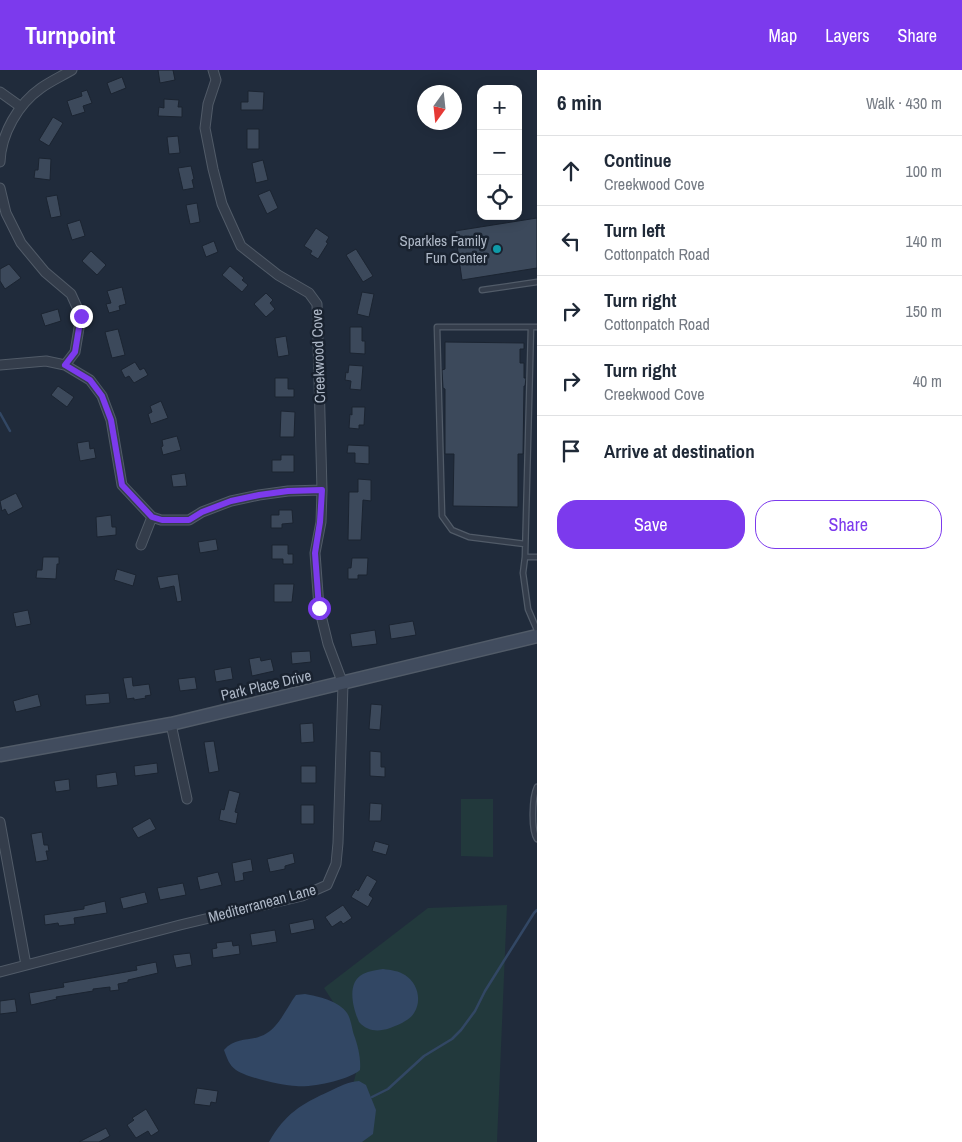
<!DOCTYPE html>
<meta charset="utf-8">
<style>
:root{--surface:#fff;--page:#f2f2f3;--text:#1f2937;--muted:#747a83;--line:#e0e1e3;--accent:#7c3aed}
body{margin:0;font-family:"Archivo Narrow",sans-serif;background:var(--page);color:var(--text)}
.controls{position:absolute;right:15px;top:15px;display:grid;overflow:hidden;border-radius:10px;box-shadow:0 2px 12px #0003}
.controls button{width:45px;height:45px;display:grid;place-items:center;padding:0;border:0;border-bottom:1px solid var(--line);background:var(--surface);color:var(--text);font:25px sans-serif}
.compass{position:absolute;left:417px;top:15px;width:45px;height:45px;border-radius:50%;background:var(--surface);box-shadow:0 2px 12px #0003;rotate:195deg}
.stop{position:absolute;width:15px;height:15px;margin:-11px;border:4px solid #7c3aed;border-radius:50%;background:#fff}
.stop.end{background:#7c3aed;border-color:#fff;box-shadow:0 1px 5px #0008}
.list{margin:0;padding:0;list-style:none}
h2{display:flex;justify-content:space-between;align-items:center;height:65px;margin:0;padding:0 20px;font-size:21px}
h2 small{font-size:16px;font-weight:400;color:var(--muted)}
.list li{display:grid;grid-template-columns:32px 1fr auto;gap:15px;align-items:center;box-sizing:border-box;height:70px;padding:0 20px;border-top:1px solid var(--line)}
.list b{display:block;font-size:19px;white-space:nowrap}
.list p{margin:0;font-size:16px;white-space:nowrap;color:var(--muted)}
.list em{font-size:16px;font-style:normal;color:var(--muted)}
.actions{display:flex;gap:10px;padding:15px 20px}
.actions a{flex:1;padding:11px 0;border:1px solid var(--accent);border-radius:20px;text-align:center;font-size:18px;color:var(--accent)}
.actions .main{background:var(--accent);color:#fff}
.icon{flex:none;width:28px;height:28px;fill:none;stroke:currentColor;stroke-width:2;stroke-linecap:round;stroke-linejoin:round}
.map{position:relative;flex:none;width:537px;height:1072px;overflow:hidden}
header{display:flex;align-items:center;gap:30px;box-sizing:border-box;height:70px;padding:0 25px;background:var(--accent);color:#fff}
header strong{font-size:24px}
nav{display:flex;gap:28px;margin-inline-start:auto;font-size:18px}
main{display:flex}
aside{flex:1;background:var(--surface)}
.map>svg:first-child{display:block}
</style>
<header>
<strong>Turnpoint</strong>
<nav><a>Map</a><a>Layers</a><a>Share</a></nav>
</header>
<main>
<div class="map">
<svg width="537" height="1072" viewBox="0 0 537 1072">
<rect width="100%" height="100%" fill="#202b3b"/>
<path fill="#22393c" d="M461,729H493V787L461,786Z
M507,835L497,1072H353V1015L357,999L351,959L324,918L428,838Z"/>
<path fill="#324764" d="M383,899C391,900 399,901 405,905C418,913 422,931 414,943C411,948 407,950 402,953C387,960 372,966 359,952C353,938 346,913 363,904C369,901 377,900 383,899Z
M305,924C318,926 339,931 347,943C351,949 352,959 354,965C358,976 361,988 360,1000C349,1010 311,1018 296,1016C284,1016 245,1007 236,1000C229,995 227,988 224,980C237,965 252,973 267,963C280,955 287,937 296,925Z
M359,1011L366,1015L376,1040L373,1064L362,1072H269C285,1044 301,1034 330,1021C340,1016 348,1012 359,1011Z"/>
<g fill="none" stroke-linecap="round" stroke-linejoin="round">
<path stroke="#324764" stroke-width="2.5" d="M0,343L10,361
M372,1027L388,1019L424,986L452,969L461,960L475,941L485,921L534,843L537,840"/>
</g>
<path fill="#3c495b" stroke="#1b2431" d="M158,0H173L175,10L160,13Z
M122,7L126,18L111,24L107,13Z
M87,20L92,33L83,36L85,42L72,46L67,31L82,26L81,22Z
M248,21L264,22L263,40H241V32H248Z
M164,29L179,30L178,37H182V47L158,46L159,37L164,38Z
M53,47L63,53L49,76L39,70Z
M247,59H259V79H247Z
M178,66L180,83L169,84L167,67Z
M39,88L51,89L50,110L34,108L35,100H38Z
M263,90L268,110L256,113L252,93Z
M191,96L194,109L192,110L194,118L183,120L178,98Z
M270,120L278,138L267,144L258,125Z
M57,125L61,146L51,148L46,127Z
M197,133L200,152L190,154L186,135Z
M537,148V198L462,210L455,161Z
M80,150L85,166L72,170L67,154Z
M316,158L329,167L326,172L328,173L318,189L310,184L312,181L304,176Z
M214,171L218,182L206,187L202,176Z
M356,179L373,206L363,212L346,185Z
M91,181L106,195L97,205L82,191Z
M9,194L21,208L5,219L0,211V199Z
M230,196L244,208L242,210L248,215L242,222L222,205Z
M122,217L126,234L119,236L120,240L109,243L106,234L111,233L107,221Z
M362,222L374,224L369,247L357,244Z
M266,223L273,230L270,233L275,239L266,247L254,234Z
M58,239L61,251L45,256L41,244Z
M350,257H362V271H365V284L350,283Z
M118,259L125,285L112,288L105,262Z
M286,266L289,285L278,287L275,268Z
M445,272L524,273V279H520V293H524V308H526L525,316H524L523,384H518V437L453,436L454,384H445V319L443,318L442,300L445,299Z
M135,292L140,300L144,298L148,305L134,313L129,306L125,308L121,300Z
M349,295L363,296L361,320L350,319L351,311L345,310L346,302L348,303Z
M275,308H288V319H294V327H275Z
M58,316L74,327L67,337L51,325Z
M161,331L168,348L151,354L148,344L152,342L150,336Z
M352,337H365L364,355H359V359L349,358L350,344L352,345Z
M281,341L295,342L294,367H280Z
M177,366L181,380L163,385L161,377L163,376L162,370Z
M89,371L90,379L94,378L96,388L80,391L77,373Z
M348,375L369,376V394L355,393V383H347Z
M281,385H294V402H272V390H281Z
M185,403L187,416L173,417L171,405Z
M358,409L371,410V431L363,430L361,470H348L349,422H358Z
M16,423L23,437L8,445L5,439L2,441L0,431Z
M279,440H292L293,453L282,454V458H271V445H279Z
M111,445L112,457H116V465L97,467L96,447Z
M216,469L218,480L200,483L198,472Z
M272,475H288V484H293V494H283V489H272Z
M43,487H59V494H57L56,509L36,508L37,500H42Z
M352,488H368L367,505H358V509H348V498H351Z
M117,499L136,505L133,516L114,510Z
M178,504L182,531L177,532L174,516L160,519L157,507Z
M274,514H294L292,532H274Z
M28,540L31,554L16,557L13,543Z
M413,551L416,565L391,569L389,555Z
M375,560L377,574L352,577L350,564Z
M310,581L311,592L292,594L291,582Z
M260,587L261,591L271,589L274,601L252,606L249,589Z
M231,597L233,609L216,612L214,600Z
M132,607L133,616L149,614L151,625L145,626L146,628L134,630V628L127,629L123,608Z
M195,607L197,619L180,621L178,609Z
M109,623L110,633L86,635L85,625Z
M38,624L41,636L16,642L13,631Z
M371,634L382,635L380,660L369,659Z
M313,653L314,672L301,673L300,654Z
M214,671L219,701L209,703L204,672Z
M370,681L381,682V697H385V707L370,706Z
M157,693L158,703L135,706L134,696Z
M301,696H316V713H301Z
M116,702L118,715L97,718L96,705Z
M69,709L70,720L56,722L54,711Z
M229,720L240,723L235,742L238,743L236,754L219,750L221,739L224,740Z
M370,733L382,734L381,751H369Z
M301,735H314V754H301Z
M150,748L156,759L138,768L132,758Z
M42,762L44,775H48L49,781H46L48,790L36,792L31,764Z
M375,771L389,775L386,785L372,781Z
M293,783L295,793L285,796V799L270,802L267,789Z
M251,789L253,801L243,803L244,810L235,812L232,793Z
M218,802L222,815L200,820L197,807Z
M367,805L377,811L369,825L373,828L368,837L351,827L356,819L358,821Z
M183,813L186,825L160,830L157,818Z
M145,822L148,833L123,839L120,828Z
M105,831L107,843L74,848L75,854L59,856L58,853L45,855L44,845L84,839V836Z
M343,835L352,848L343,854L341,851L332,857L325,847Z
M313,849L315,859L291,864L289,854Z
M275,860L277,872L252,876L250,864Z
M232,871L233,876L239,875L240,884L213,888L212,879L217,878L216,873Z
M190,883L192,895L176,898L173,885Z
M156,892L158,903L128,910V912L118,914L119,920L110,921V917L93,919V921L56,927L57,929L31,935L29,923L64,917L63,913L137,900L136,896Z
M15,929L17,942L0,944V931Z
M197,1018L218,1021L216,1033L211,1032L210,1036L194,1034Z
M146,1039L159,1061L151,1066L148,1061L136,1068L127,1055L134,1050L132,1048Z
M106,1058L110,1066L99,1072H79Z"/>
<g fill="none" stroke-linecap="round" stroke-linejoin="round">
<g stroke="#515b68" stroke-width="7">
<path id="lane" d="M482,220L537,212
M525,474L469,467L452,460L442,446L437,257H537
M525,487L531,257
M537,487H525L523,503L528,539L537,560
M537,717C532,727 531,760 537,769"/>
</g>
<g stroke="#515b68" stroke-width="11">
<path id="street" d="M0,22L21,37
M0,92C1,64 18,34 41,18C51,11 62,6 72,0
M0,118L6,143L21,173L45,202L71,224L81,246L75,282L65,295
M0,295L46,291L65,295L90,310L102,326L111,350L122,415L152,447L161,450H189L202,442L231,431L259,425L288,421L322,420
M141,475L152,447
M171,654L187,729
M0,752L26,895
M0,902L180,855L302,826L327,815L336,794L338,773L343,614L328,574L319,537L315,483L321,452L322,420L317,234L309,223L278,205L241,176L222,134L213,99L205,58L208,34L216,10L213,0"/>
</g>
<g stroke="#515b68" stroke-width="15">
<path id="secondary" d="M0,685L171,654L537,566"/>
</g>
<use href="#lane" stroke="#343d4b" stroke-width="4.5"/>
<use href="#street" stroke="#343d4b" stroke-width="9"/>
<use href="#secondary" stroke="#414c5e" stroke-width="12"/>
</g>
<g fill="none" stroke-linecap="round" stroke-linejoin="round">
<path stroke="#7c3aed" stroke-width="6" d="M81,246L75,282L65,295L90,310L102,326L111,350L122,415L152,447L162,450H189L202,442L231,431L259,425L288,421L322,420L320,452L315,483L319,538"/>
</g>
<circle fill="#0f9aa8" stroke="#19222f" stroke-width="2" cx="497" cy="179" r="5"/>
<g text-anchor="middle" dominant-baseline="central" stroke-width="5" stroke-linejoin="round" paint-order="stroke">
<g font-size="15" fill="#aeb8c7" stroke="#19222f" text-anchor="end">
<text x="487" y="170">Sparkles Family<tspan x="487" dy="17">Fun Center</tspan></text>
</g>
<g font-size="15" fill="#aeb8c7" stroke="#19222f">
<text transform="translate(318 286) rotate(-92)">Creekwood Cove</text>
<text transform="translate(266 615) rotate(-13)">Park Place Drive</text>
<text transform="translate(262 833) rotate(-15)">Mediterranean Lane</text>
</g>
</g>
</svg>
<div class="controls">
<button>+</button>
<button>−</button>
<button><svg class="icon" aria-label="locate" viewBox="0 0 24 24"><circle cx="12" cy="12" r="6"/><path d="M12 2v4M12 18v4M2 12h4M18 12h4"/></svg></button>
</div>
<svg class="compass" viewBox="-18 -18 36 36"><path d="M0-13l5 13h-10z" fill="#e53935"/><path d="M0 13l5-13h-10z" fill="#747a83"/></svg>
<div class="stop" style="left:319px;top:538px"></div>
<div class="stop end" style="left:81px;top:246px"></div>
</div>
<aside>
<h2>6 min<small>Walk · 430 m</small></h2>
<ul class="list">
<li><svg class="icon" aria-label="ahead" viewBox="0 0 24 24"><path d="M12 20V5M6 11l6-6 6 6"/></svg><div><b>Continue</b><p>Creekwood Cove</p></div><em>100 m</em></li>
<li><svg class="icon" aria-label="left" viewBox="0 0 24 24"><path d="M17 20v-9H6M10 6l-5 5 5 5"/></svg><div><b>Turn left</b><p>Cottonpatch Road</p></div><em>140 m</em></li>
<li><svg class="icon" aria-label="right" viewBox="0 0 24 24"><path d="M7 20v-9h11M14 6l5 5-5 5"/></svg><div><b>Turn right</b><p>Cottonpatch Road</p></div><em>150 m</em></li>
<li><svg class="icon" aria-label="right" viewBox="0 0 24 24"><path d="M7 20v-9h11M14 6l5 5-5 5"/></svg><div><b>Turn right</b><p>Creekwood Cove</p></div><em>40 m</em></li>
<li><svg class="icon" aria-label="arrive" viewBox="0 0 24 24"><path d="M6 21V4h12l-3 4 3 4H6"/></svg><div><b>Arrive at destination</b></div></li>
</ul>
<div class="actions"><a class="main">Save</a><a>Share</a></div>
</aside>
</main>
